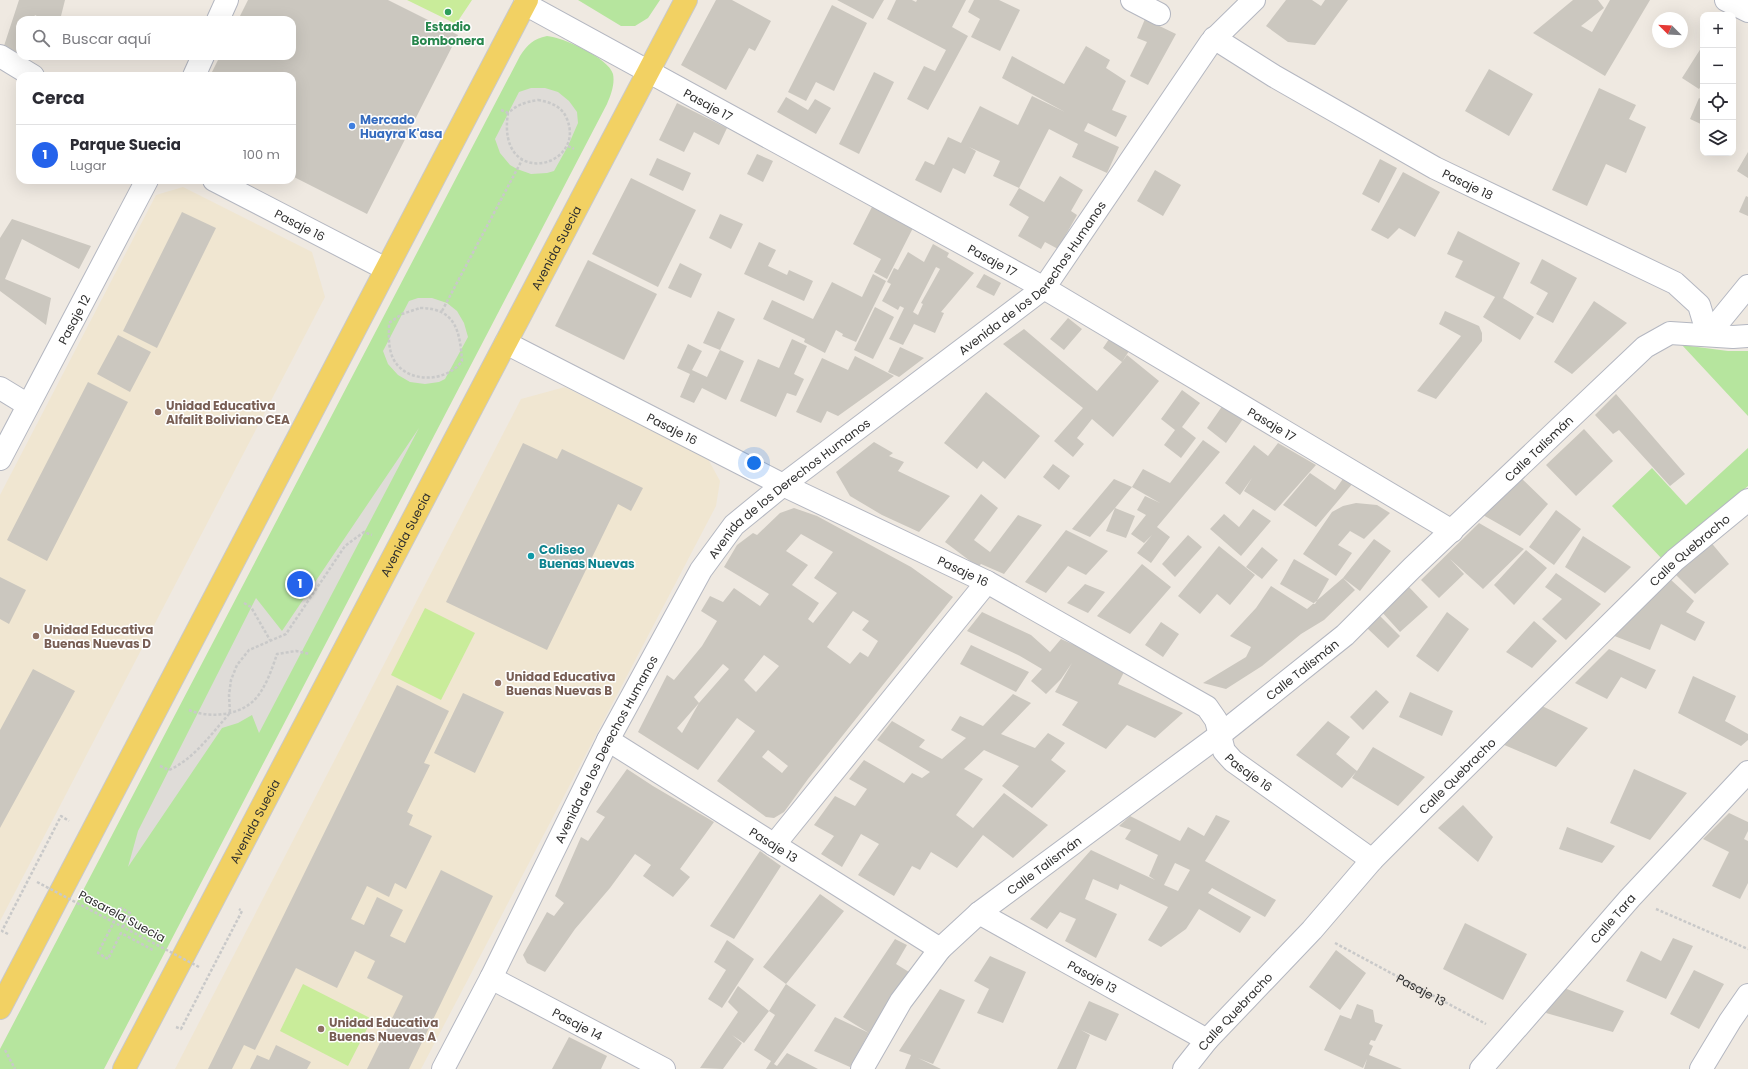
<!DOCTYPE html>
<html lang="es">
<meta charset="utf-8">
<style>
:root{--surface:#fff;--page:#f7f7f7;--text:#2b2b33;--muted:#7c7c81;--line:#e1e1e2;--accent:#2563eb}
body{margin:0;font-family:Poppins,sans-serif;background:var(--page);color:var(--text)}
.controls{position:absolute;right:12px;top:12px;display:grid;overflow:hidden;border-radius:8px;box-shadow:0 4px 16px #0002}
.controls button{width:36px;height:36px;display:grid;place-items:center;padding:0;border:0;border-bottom:1px solid var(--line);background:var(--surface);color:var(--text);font:20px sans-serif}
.compass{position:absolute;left:1652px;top:12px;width:36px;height:36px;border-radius:50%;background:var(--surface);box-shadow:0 4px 16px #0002;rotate:294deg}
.you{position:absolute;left:754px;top:463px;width:14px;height:14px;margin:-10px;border:3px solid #fff;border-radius:50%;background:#1a73e8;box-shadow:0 0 0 6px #1a73e833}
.badge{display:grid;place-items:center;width:26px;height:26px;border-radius:50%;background:var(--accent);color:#fff;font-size:13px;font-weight:700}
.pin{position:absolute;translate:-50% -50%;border:2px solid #fff;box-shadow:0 1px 4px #0006}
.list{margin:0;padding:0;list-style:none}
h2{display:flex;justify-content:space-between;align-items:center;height:52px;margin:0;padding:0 16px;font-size:17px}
h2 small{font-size:13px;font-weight:400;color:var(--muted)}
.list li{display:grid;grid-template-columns:26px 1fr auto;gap:12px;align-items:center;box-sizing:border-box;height:60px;padding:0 16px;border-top:1px solid var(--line)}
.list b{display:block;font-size:15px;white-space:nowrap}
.list p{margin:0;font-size:13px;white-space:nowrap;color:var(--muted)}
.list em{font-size:13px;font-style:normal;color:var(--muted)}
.icon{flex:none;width:22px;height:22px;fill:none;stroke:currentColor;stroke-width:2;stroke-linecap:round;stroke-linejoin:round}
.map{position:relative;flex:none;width:1748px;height:1069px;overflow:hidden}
.search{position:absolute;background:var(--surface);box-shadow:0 4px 16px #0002;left:16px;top:16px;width:280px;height:44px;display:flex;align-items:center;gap:10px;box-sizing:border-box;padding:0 14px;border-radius:12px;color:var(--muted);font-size:15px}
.panel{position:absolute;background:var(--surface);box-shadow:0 4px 16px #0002;left:16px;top:72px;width:280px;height:112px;border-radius:12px}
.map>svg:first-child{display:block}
</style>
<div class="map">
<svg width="1748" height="1069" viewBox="0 0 1748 1069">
<rect width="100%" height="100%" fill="#efe9e1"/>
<path fill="#f0e6d1" d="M183,187L312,252L325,297L0,921V495L156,195Z
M565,387L708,459L720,481L716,506L421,1069H175L521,399Z"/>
<path fill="#b6e59e" d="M578,0H660L648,18L635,26H621Z
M547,36C562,37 609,58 613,74C615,84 611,95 607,104L104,1069H0V1049L520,56C528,44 533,39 547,36Z
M1682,345L1728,351H1748V416Z
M1748,448V486L1663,560L1612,506L1652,468L1686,505Z"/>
<path fill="#c9ec9a" d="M407,0H472L456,24Z
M425,608L475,633L441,700L391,675Z
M303,984L372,1019L348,1066L280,1031Z"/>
<path fill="#dfdcd8" d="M531,88H545L558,92L569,101L577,112L578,123L568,146L554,171L547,173L531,174L517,169L510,165L500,153L495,139L519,92Z
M418,298H432L447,303L457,311L464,323L468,337L445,379L439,382L425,384L410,382L398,375L388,364L383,351L409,301Z
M419,428L259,733L252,715L238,723L222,728L128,867L138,831L256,598L282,631Z"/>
<path fill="#cbc7bf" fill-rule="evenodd" d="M19,0H65L60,20H44L35,15L33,20H20V46L15,56L2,52Z
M248,0H388L458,35L367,214L292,176V76H210L220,56H292V20H238Z
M716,0H732L771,21L755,51L749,48L726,90L681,65Z
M837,0H884L873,19Z
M896,0H912L916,2L917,0H966L952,27L968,36L928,110L907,99L924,66L935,71L946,50L887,19Z
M974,0H999L1020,10L1000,51L971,37L980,19L968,12Z
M1286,0H1312L1321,6L1325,0H1348L1315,45L1288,42L1266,26Z
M1573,0H1598L1604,8L1581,26L1592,32L1610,0H1650L1605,76L1533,33Z
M832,5L867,23L834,91L816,82L806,101L788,92Z
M1145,19L1176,34L1148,85L1130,76L1147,42L1137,38Z
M1703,45V83L1699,89L1682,78Z
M1086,46L1110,60L1106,68L1126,81L1112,110L1127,116L1116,137L1088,123L1084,131L1119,147L1107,173L1072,157L1078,144L1049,129L1019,188L993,176L1000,161L969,147L976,151L965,174L953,168L941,193L915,180L925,161L934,165L948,137L961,143L980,106L1018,125L1032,96L1065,112L1002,78L1012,56L1064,84Z
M1489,69L1533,94L1509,136L1465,111Z
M874,72L894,82L859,154L839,144Z
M1599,88L1636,105L1629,119L1646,127L1626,173L1606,164L1587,206L1552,190Z
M786,97L808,110L815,99L831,108L816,134L777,112Z
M1699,98L1703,100V125L1690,119Z
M677,103L727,128L719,145L694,132L684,152L659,140Z
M1748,152V178L1737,171Z
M757,154L773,161L763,182L747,174Z
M657,158L691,173L683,191L649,175Z
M1380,159L1397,168L1379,203L1362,194Z
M1155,170L1181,185L1163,216L1137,201Z
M1403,172L1440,192L1415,237L1399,228L1388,239L1371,230Z
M1060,176L1083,190L1071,211L1077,215L1058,249L1045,242L1041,249L1018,236L1029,217L1009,205L1019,188L1044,202Z
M631,178L696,210L658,287L592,254Z
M1746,196L1748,197V216L1739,212Z
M873,205L914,226L887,279L874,272L881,259L853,244Z
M182,212L216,228L157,348L123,331Z
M720,214L743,224L731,249L709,238Z
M12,219L91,246L79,269L22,239L5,279L51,298L46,325L0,291V238Z
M1458,231L1520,263L1503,298L1534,317L1520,340L1483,317L1495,297L1455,277L1463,261L1447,254Z
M759,242L776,250L768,266L787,275L789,270L813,281L804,301L744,274Z
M933,244L949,253L947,257L974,273L941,312L944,313L935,333L914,324L903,345L889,339L904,308L900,306L898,310L882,301L891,284L887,282L894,268L898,270L908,252L924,262ZM936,267L940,269L921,303L923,304L918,315L913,312Z
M1542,259L1577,278L1553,323L1536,314L1548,293L1530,283Z
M588,260L657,294L624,360L555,326Z
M680,263L702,274L691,298L668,288Z
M873,274L886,281L856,342L842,336L843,334L836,330L825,353L804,342L805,339L763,319L772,300L813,319L832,282L862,297Z
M984,274L1001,283L994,296L976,287Z
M1594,301L1627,323L1572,374L1554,362Z
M875,307L894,317L873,359L854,350Z
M718,311L735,319L720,350L744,361L726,400L702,388L694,403L680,397L690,374L677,368L688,344L702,351L692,370L707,377L720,350L703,343Z
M1445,311L1479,326L1482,333V341L1436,399L1417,391L1461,336L1439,324Z
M1068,318L1082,329L1064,350L1050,339Z
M1024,329L1097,391L1122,362L1103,348L1109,339L1129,351L1122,362L1127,355L1159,381L1113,437L1092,419L1077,438L1084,444L1073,457L1054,441L1083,408L1003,344Z
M118,335L151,352L130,392L97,374Z
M792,339L807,346L794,374L804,379L796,396L787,393L776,417L740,401L758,359L779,368Z
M900,347L924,358L899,377L888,372Z
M855,356L894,376L838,416L827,411L821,423L796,412L822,358L848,370Z
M88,382L128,402L47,561L7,540Z
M1182,390L1200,403L1182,427L1196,438L1181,458L1164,445L1175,430L1161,419Z
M986,392L1040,436L1005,479L983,461L977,469L944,443Z
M1616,394L1685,474L1670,486L1619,430L1613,434L1595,415Z
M1223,405L1243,419L1226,443L1207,428Z
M1584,429L1613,461L1576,496L1546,465Z
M1203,440L1220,452L1157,527L1170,537L1151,563L1137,553L1152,535L1144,543L1131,534L1146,515L1137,510L1145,496L1160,503L1132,487L1143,469L1170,483Z
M874,442L893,453L889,456L904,462L898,471L950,496L919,532L882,515L850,496L836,472Z
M523,443L557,459L562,449L643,488L631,511L618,504L547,650L446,602Z
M1278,443L1316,465L1275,511L1244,491L1252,478L1240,495L1225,483L1254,445L1268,456Z
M1053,464L1070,476L1059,490L1043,477Z
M1310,473L1335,490L1345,476L1353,483L1316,527L1283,505Z
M1520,477L1548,504L1520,536L1483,515Z
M1114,479L1132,487L1115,508L1135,516L1126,538L1106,531L1115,508L1090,537L1072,529Z
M981,494L998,508L974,540L990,552L1018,515L1042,525L1004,574L981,564L978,567L945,542Z
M1356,503L1377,505L1390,513L1364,539L1350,531L1338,545L1352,553L1336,576L1303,554L1332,512L1343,506Z
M794,508L817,516L911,567L953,597L808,779L784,812L774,818L766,817L717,781L755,731L737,718L698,770L638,732L667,675L674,680L702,646L717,621L701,611L710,596L723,602L734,588L760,606L769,594L724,567L737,545L753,533L757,535L780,513ZM801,534L833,552L814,578L837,593L813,623L808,619L819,603L792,585L808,565L786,551ZM853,611L869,621L862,630L878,641L868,657L860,652L850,664L827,647ZM764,655L779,666L756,692L744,680ZM723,664L729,669L699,703L694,697ZM699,703L682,733L677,728ZM768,750L788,766L782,773L762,757Z
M1253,509L1271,521L1241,556L1210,529L1224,514L1239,527Z
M1556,510L1581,529L1554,565L1529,547Z
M1479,523L1524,549L1483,589L1450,559L1464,574L1439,598L1421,580Z
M1066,530L1108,551L1086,575L1068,566L1046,593L1025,582Z
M1188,535L1202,547L1175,577L1162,564Z
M1583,536L1631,567L1605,593L1565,567Z
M1374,539L1391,551L1360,591L1343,578L1355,590L1324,620L1301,634L1262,666L1226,689L1203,683L1246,657L1251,647L1230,636L1256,608L1271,586L1307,609L1343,578Z
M1709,540L1729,564L1695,594L1674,573Z
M1219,546L1255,575L1230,605L1217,594L1200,614L1178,596Z
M1262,547L1278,560L1262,579L1246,567Z
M1526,550L1547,568L1514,605L1494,585Z
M1294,559L1329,579L1315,604L1280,584Z
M1142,564L1171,587L1130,634L1097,616Z
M1556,573L1601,604L1566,640L1542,619L1562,599L1545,587Z
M0,577L26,590L9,624L0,619Z
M1670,579L1694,601L1686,612L1705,622L1695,641L1661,624L1650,650L1612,635Z
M1085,584L1105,592L1088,613L1067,603Z
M1408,586L1428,607L1400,632L1381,611Z
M982,612L1031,635L1050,652L1061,639L1126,668L1118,684L1183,713L1155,738L1127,725L1106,749L1062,725L1078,702L1055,692L1072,663L1061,679L1046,694L1031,681L1042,669L1020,656L967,631Z
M1447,612L1469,629L1438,672L1416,656Z
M1379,615L1400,636L1388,648L1367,628Z
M1534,621L1557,641L1532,668L1506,652Z
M1161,622L1179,634L1163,657L1145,645Z
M971,645L1029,672L1016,692L960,664Z
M1609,649L1656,670L1646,689L1621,677L1607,699L1575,683Z
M33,669L75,691L0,828V730Z
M1693,676L1736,696L1725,721L1748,734V740L1741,746L1678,713Z
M397,685L449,711L424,763L430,765L407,812L413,815L409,825L432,836L406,889L395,883L389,897L367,886L351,919L364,925L377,897L403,910L390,936L405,943L441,870L493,896L409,1069H367L403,996L367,978L375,961L355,951L337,988L296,968L255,1050L244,1045L232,1069H208Z
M1376,690L1389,702L1363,730L1350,717Z
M1410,692L1453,711L1442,736L1399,717Z
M463,693L504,712L475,773L434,753Z
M1013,694L1031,703L1001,734L1035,748L1048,733L1065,743L1051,760L1066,771L1032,808L1002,786L1019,766L984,750L964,769L983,779L956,815L973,828L1004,793L1048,825L1013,858L983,835L957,868L931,852L920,870L912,866L894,896L858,875L879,844L861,834L842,867L821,854L834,836L814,825L835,796L855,806L867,789L849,779L864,760L904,783L912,773L922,778L930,772L877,740L892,721L925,740L919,747L942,759L966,738L951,730L960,716L983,726Z
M1542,706L1588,728L1556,767L1502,744Z
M1328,721L1350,737L1336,754L1357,771L1373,747L1425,777L1398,806L1352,778L1356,772L1342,788L1296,755Z
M627,769L653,786L714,822L680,869L690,877L673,897L643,876L651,865L635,854L610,888L575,929L545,972L527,963L523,955L547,912L554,916L564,903L555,896L581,837L588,841L605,817L596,812Z
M1634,769L1687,793L1650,840L1610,823Z
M1463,805L1493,837L1478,862L1438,828Z
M1729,813L1748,822V831L1744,839L1748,841V883L1740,899L1712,886L1729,852L1703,839Z
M1216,815L1230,821L1205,861L1276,900L1265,917L1212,888L1208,893L1251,917L1240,933L1199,909L1186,929L1161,947L1148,940L1168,907L1120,884L1118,890L1093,879L1085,899L1117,914L1096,958L1065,941L1076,919L1060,912L1047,929L1030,919L1091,850L1155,880L1149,876L1158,855L1125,839L1131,830L1119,826L1130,816L1180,841L1188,827L1204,836ZM1175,863L1190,870L1178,891L1164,885Z
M1567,827L1615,846L1602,863L1559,849Z
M760,851L781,866L734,939L710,926Z
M820,894L844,911L786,984L763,967Z
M1465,923L1527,954L1503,1000L1443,969Z
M1673,938L1693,946L1666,999L1626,981L1641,951L1661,961Z
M895,939L907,945L896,964L909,972L869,1033L843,1017Z
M727,940L754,959L722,1008L708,999L726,970L714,962Z
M1336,950L1366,973L1340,1010L1309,987Z
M990,956L1026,972L1003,1023L977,1013L989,989L974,981Z
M1694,970L1724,984L1699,1029L1670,1014Z
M786,984L816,1005L774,1064L777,1066L787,1053L818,1069H766L771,1061L754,1050L775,1015L769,1011L744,1043L732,1035L742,1043L723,1069L700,1068L738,1012L728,1002L738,986L769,1011Z
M1559,986L1624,1011L1613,1032L1546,1013Z
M940,989L965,1000L933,1064L918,1058L941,1069H905L911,1055L899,1051Z
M1089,1001L1119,1014L1106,1041L1081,1030L1090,1035L1076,1069H1057Z
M1357,1004L1373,1010L1375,1022L1383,1025L1375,1041L1371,1040L1369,1044L1373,1046L1369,1055L1402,1069H1364L1367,1059L1363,1068L1324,1050L1340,1015L1351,1019Z
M835,1017L869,1033L850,1067L814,1051Z
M569,1037L607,1056L601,1069H552Z
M276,1045L311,1062L307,1069H250L257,1055L269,1060Z"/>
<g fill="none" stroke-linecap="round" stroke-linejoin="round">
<g stroke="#b4b7c1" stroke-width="24">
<g id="minor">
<path d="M1132,0L1159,14"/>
<path d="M1726,0L1748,11"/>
<path id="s2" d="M525,4L1044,288L1452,531"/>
<path d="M218,20L227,0"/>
<path id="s3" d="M1214,38L1274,76L1435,168L1675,283L1699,305L1708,335"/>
<path d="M0,56L33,76"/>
<path d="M194,76L203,56"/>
<path id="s4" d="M214,180L386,269"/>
<path d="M1708,335L1748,286"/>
<path id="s5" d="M506,343L783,485L987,582L1207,707L1216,720L1224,751L1233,761L1372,860"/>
<path d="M0,388L28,405"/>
<path id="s6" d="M0,459L147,180"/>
<path id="s7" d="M608,740L940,949"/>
<path d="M774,845L987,582"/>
<path id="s8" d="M979,913L1207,1040"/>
<path id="s9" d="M491,978L664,1069"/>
<path id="s10" d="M443,1069L491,978L608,740L701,570L734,525L783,485L1044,288L1211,42L1254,0"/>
<path id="s11" d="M862,1069L901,1001L940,949L979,913L1221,734L1345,635L1412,568L1645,347L1670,333L1733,337L1748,336"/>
<path id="s12" d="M1184,1069L1207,1040L1312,930L1372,860L1421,811L1675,560L1748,500"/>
<path id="s13" d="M1481,1069L1630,898L1748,772"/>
<path d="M1701,1069L1730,1021L1748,995"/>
</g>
</g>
<g stroke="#c9c9c9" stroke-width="24">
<g id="major">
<path d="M0,1008L527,0"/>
<path id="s14" d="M124,1069L686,0"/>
</g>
</g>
<g stroke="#c9c9c9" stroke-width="2.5" stroke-dasharray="3 2" stroke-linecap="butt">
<path d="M538,100C550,102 562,106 567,119C587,168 496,190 508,113C517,105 525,102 538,100Z"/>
<path d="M501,110L508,113"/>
<path d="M568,146L574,149"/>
<path d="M420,308C456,308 460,332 462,361C459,365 455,369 451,371C432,383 401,379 392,356C388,345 389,335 389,323L402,314Z"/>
<path d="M442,311L522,160"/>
<path d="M244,603L251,607L270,640"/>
<path d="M189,710C208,718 235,716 251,703C264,693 272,669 277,654L296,651L310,654"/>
<path d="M160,766L169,770C194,759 211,734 230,713L229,695L231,680L237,665L249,650L286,634L345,546L364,532L372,535"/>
<path d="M1656,909L1748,949"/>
<path d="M123,927L130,913L121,908L98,953L108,959L121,933L153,950"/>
<path d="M8,934L2,931L61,816L69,821"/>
<path id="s1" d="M1335,943L1486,1024"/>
<path d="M176,1027L181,1029L242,911L239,909"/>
<path d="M5,1050L15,1069"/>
</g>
<use href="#minor" stroke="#fff" stroke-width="22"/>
<use href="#major" stroke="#f2d163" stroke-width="22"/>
<path stroke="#c9c9c9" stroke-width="2.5" stroke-dasharray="3 2" stroke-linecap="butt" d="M37,882L199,967"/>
</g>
<circle fill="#2e9e5b" stroke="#fff" stroke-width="1.5" cx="448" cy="12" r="4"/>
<circle fill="#3f7fe0" stroke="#fff" stroke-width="1.5" cx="352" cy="126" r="4"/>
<g fill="#8d6e63" stroke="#fff" stroke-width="1.5">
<circle cx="158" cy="412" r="4"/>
<circle cx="36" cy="636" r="4"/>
<circle cx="498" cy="683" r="4"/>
<circle cx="321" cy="1029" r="4"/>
</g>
<circle fill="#0f9aa8" stroke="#fff" stroke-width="1.5" cx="531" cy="556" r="4"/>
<g text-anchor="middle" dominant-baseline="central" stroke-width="3" stroke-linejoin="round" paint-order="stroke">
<g font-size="12" font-weight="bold" fill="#27864d" stroke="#fff">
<text x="448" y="26">Estadio<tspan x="448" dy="14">Bombonera</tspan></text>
</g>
<g font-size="12" fill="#2e2e2e" stroke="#fff">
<text stroke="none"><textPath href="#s2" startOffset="209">Pasaje 17</textPath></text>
<text stroke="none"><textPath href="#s3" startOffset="293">Pasaje 18</textPath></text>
<text stroke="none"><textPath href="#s4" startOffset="97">Pasaje 16</textPath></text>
<text stroke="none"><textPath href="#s14" startOffset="928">Avenida Suecia</textPath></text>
<text stroke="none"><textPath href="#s2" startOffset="533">Pasaje 17</textPath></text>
<text stroke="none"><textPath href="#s10" startOffset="1007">Avenida de los Derechos Humanos</textPath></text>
<text stroke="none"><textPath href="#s6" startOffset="158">Pasaje 12</textPath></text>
<text stroke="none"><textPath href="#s2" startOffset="857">Pasaje 17</textPath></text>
<text stroke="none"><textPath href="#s5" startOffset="187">Pasaje 16</textPath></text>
<text stroke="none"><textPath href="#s11" startOffset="925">Calle Talismán</textPath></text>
<text stroke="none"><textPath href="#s10" startOffset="683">Avenida de los Derechos Humanos</textPath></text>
<text stroke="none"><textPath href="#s14" startOffset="604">Avenida Suecia</textPath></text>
<text stroke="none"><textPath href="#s12" startOffset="725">Calle Quebracho</textPath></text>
<text stroke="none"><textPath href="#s5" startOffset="511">Pasaje 16</textPath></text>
<text stroke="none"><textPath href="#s11" startOffset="601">Calle Talismán</textPath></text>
<text stroke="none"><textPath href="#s10" startOffset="359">Avenida de los Derechos Humanos</textPath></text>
<text stroke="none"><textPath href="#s5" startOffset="871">Pasaje 16</textPath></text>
<text stroke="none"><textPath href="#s12" startOffset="401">Calle Quebracho</textPath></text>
<text stroke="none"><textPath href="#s14" startOffset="280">Avenida Suecia</textPath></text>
<text stroke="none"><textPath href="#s7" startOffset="196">Pasaje 13</textPath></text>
<text stroke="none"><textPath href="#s11" startOffset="277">Calle Talismán</textPath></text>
<text transform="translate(122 916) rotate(28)">Pasarela Suecia</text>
<text stroke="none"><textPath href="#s13" startOffset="200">Calle Tara</textPath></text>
<text stroke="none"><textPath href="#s8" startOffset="130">Pasaje 13</textPath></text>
<text stroke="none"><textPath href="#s1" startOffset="98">Pasaje 13</textPath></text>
<text stroke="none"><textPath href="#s12" startOffset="77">Calle Quebracho</textPath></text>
<text stroke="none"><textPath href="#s9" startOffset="98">Pasaje 14</textPath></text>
</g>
<g font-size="12" font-weight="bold" fill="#366cbe" stroke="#fff" text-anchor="start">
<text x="360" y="119">Mercado<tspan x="360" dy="14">Huayra K'asa</tspan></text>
</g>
<g font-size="12" font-weight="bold" fill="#785e54" stroke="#fff" text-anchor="start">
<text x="166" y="405">Unidad Educativa<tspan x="166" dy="14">Alfalit Boliviano CEA</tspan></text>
<text x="44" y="629">Unidad Educativa<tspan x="44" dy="14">Buenas Nuevas D</tspan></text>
<text x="506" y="676">Unidad Educativa<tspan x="506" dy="14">Buenas Nuevas B</tspan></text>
<text x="329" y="1022">Unidad Educativa<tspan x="329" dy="14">Buenas Nuevas A</tspan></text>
</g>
<g font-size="12" font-weight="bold" fill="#0d838f" stroke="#fff" text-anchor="start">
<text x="539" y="549">Coliseo<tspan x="539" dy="14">Buenas Nuevas</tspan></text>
</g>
</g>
</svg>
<div class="controls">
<button>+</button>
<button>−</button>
<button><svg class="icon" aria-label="locate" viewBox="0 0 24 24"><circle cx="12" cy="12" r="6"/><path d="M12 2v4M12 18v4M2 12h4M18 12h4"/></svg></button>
<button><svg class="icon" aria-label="layers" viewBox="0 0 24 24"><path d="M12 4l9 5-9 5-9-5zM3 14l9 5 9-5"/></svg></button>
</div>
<svg class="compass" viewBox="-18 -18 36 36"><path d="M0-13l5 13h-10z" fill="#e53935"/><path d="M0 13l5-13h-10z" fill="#7c7c81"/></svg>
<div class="you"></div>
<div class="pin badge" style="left:300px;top:584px">1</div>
<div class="search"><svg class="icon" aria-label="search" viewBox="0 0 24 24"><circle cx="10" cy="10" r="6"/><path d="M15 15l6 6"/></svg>Buscar aquí</div>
<section class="panel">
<h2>Cerca<small></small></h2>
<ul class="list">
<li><span class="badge">1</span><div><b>Parque Suecia</b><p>Lugar</p></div><em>100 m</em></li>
</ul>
</section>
</div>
